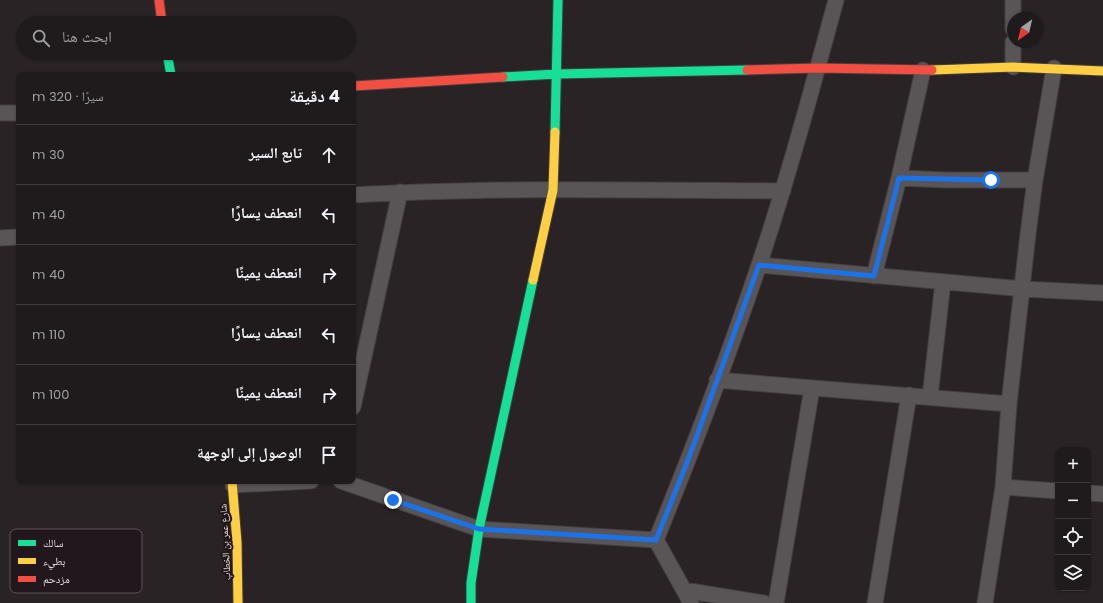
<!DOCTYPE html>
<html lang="ar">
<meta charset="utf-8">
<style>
:root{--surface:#1f1a1c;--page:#272325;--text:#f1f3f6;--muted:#a1a1a3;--line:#3c383b}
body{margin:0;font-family:Poppins,"Noto Naskh Arabic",sans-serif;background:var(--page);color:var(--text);direction:rtl}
.controls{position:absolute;right:12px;bottom:12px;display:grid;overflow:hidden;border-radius:8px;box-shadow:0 1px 3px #0004}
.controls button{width:36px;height:36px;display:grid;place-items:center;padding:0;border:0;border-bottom:1px solid var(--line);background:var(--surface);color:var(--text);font:20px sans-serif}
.compass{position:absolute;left:1007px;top:12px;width:36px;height:36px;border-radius:50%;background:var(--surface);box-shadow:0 1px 3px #0004;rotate:214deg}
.stop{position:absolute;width:12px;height:12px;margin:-9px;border:3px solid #1a73e8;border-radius:50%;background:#fff}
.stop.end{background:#1a73e8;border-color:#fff;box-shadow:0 1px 4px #0008}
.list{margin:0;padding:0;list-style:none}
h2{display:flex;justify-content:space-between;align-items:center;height:52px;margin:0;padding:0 16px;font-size:17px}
h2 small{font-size:13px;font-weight:400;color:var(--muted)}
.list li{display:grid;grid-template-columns:26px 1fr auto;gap:12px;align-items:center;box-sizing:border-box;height:60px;padding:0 16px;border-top:1px solid var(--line)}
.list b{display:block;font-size:15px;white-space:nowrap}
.list em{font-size:13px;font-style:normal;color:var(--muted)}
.icon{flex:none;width:22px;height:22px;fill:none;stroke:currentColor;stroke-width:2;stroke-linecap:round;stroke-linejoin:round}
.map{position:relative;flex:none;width:1103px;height:603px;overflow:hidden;direction:ltr}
.search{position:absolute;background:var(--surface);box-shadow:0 1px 3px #0004;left:16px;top:16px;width:340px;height:44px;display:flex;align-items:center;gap:10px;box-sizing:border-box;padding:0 14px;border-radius:22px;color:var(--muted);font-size:15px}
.panel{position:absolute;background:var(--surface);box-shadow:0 1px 3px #0004;left:16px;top:72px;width:340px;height:412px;border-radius:8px;direction:rtl}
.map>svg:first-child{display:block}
</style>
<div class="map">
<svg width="1103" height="603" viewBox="0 0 1103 603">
<rect width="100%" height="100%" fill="#292326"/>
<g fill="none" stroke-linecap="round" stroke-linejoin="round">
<g stroke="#443f41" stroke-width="17">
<path id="street" d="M1013,0V29
M1013,42V67
M0,113H19
M899,178L947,180H1035
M353,195C496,187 639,190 783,191
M0,238L19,237
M759,265L1023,289L1103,293
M874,276L899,178L923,70
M717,380L1009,404
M930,397L943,282
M353,407L400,192
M341,481L479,529L656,540
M233,485L311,481
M1003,487L1058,491
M1088,493L1103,494
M656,540C693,449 728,357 759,265C788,178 812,89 836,0
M656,540L691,603
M684,590L764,603
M776,603L812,388
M875,603L909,395
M985,603L1003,487L1009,404L1028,234L1035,180L1054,68"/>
</g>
<g stroke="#443f41" stroke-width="11">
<path id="fast" d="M167,53L171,75
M503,77L557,74L747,70
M555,132L558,0
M471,603V583L479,529L533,280"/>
</g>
<g stroke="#443f41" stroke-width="11">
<path id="slow" d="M932,70L1013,67L1103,71
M533,280L553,190L555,132
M232,481L237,542L238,603"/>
</g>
<g stroke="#443f41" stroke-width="11">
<path id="jam" d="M159,0L162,23
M747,70L818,68L932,70
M353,86L503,77"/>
</g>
<use href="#street" stroke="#595456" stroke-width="15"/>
<use href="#fast" stroke="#16e098" stroke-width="9"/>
<use href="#slow" stroke="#ffcf43" stroke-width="9"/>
<use href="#jam" stroke="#f24e42" stroke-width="9"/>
</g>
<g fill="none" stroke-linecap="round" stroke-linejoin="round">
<path stroke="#1a73e8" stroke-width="5" d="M393,500L479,529L656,540L688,460L759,265L874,276L899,178L991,180"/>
</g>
<g text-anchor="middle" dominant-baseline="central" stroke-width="4" stroke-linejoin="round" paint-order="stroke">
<g font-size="10" fill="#e8e0e3" stroke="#22171c">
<text transform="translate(225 542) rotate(-93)">شارع عمر بن الخطاب</text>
</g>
</g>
<rect x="10" y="529" width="132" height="64" rx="6" fill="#22171c" stroke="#5d5358" stroke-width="1"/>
<rect x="18" y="540" width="18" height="6" fill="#16e098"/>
<rect x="18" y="558" width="18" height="6" fill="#ffcf43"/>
<rect x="18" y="576" width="18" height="6" fill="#f24e42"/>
<g font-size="11" fill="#e8e0e3">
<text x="43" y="547">سالك</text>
<text x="43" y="565">بطيء</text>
<text x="43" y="583">مزدحم</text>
</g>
</svg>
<div class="controls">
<button>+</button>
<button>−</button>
<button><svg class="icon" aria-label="locate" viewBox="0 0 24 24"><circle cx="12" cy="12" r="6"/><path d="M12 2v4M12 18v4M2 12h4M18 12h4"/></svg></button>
<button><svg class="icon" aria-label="layers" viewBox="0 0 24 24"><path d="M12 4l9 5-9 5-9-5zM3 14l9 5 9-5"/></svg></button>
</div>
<svg class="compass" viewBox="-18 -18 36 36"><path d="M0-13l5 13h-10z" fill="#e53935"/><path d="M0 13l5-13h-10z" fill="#a1a1a3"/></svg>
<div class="stop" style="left:991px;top:180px"></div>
<div class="stop end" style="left:393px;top:500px"></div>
<div class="search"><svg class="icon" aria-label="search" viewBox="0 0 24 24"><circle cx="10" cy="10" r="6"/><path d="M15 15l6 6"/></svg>ابحث هنا</div>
<section class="panel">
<h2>4 دقيقة<small>سيرًا · 320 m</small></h2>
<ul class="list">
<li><svg class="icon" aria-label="ahead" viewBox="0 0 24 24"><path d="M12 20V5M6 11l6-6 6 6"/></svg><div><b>تابع السير</b></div><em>30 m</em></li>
<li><svg class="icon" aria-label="left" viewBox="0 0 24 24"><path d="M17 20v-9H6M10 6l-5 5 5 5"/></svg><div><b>انعطف يسارًا</b></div><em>40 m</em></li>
<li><svg class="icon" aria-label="right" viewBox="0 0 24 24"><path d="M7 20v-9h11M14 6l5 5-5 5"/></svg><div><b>انعطف يمينًا</b></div><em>40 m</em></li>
<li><svg class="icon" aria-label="left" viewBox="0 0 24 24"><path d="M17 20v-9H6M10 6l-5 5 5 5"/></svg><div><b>انعطف يسارًا</b></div><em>110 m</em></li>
<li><svg class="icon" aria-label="right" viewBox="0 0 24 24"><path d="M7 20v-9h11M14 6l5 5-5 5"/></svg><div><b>انعطف يمينًا</b></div><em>100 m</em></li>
<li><svg class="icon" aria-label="arrive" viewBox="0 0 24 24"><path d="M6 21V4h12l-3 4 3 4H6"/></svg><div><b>الوصول إلى الوجهة</b></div></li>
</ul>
</section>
</div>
